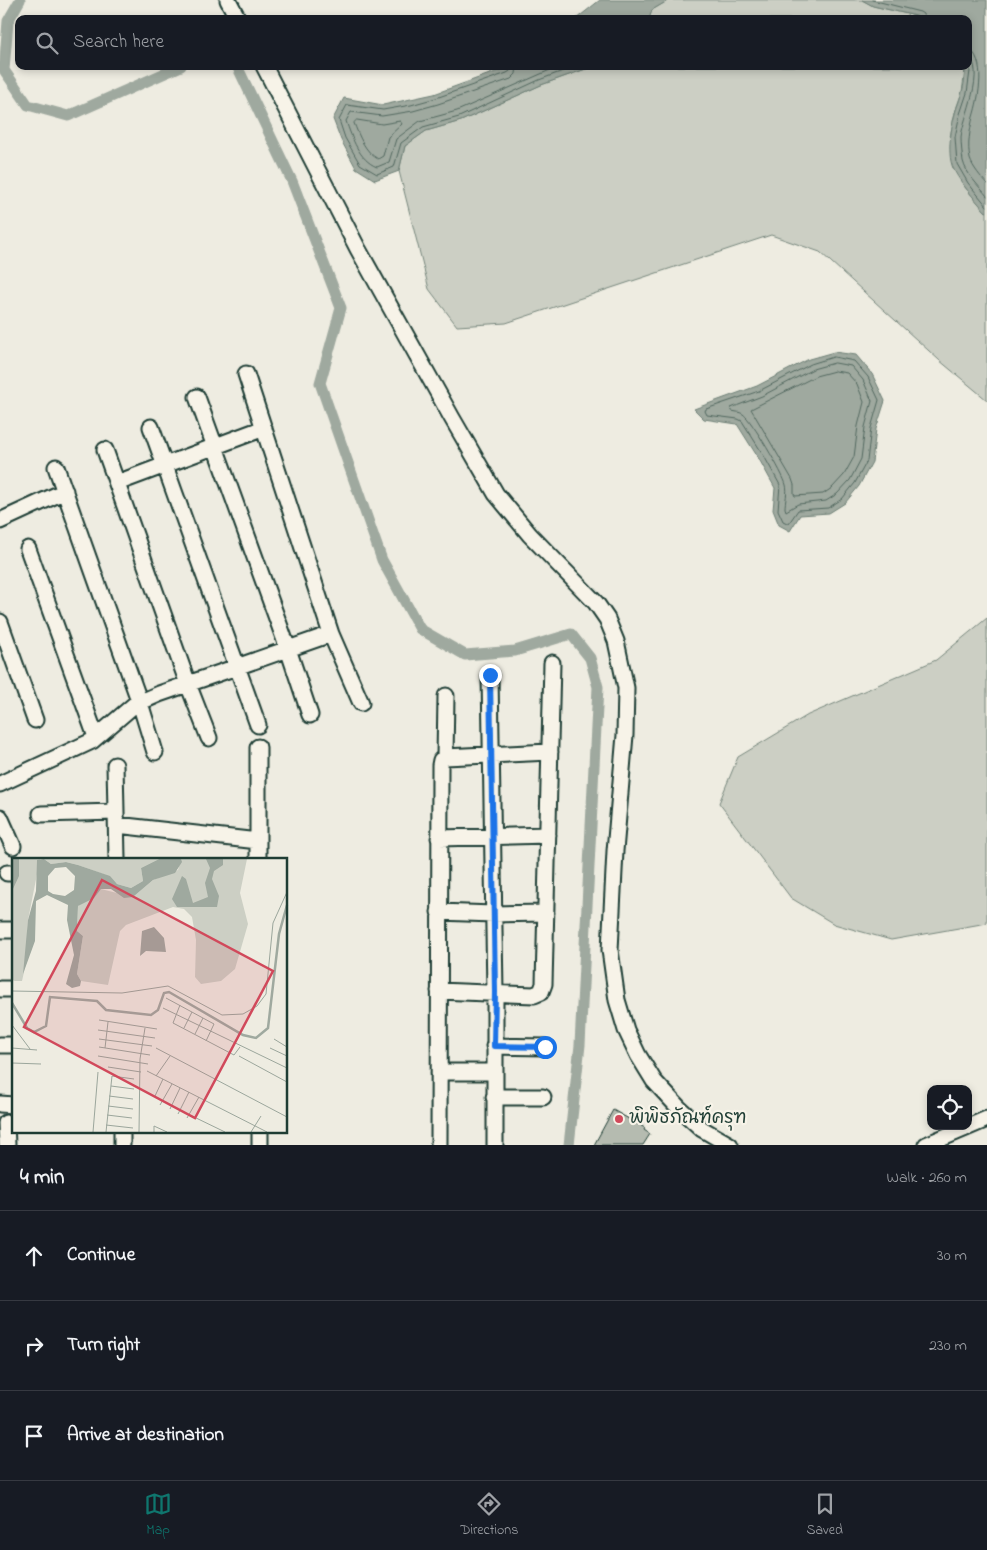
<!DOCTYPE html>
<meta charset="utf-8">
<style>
:root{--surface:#171b24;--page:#20242c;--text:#f1f3f6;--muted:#9ea1a6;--line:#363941;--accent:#0f766e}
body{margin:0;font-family:"Indie Flower","Playpen Sans Thai",sans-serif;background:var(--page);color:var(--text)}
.controls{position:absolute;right:15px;bottom:15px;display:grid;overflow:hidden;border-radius:10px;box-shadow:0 2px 8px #0003}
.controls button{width:45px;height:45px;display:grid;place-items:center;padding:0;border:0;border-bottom:1px solid var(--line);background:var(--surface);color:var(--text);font:25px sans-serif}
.stop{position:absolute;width:15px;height:15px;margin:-11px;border:4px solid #1a73e8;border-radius:50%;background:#fff}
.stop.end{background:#1a73e8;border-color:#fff;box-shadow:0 1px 5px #0008}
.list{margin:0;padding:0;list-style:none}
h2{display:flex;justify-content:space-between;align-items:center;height:65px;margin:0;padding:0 20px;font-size:21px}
h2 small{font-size:16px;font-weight:400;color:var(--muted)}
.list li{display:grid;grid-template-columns:32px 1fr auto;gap:15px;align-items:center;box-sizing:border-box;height:90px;padding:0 20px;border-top:1px solid var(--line)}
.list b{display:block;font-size:19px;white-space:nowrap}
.list em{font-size:16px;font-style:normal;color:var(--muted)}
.icon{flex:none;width:28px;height:28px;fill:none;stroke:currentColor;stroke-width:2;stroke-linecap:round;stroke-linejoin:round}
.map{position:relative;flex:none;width:987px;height:1145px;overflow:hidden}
.search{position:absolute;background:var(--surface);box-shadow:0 2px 8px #0003;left:15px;right:15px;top:15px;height:55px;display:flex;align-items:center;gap:12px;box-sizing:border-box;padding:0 18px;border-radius:10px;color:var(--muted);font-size:19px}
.sheet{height:335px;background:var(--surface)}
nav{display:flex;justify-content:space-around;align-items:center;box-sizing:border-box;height:70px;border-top:1px solid var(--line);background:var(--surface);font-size:14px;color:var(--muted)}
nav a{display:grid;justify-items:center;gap:2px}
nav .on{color:var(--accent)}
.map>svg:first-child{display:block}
</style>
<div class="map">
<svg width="987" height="1145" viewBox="0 0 987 1145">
<rect width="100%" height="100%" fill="#eeece1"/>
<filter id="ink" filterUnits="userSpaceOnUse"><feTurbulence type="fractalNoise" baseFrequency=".02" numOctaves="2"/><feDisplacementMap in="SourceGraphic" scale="10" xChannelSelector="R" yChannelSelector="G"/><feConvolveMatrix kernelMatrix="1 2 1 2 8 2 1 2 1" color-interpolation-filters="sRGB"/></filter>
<g filter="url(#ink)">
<path fill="#cccfc4" stroke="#76867c" d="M669,0H862L873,6L929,19H649L652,10Z
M594,66H964L965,70L962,92L955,112L950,137L964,186L985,211L987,212V400L939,360L820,252L771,235L506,323L457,326L429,289L399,171L405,146L426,131L461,121L541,85Z
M987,618V923L891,940L834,924L791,898L719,803L738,757L808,715L936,660Z"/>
<path fill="#9fa99f" stroke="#6c7e74" d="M600,0H669L652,10L649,19H576Z
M862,0H987V212L985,211C973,197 961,184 953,168C946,152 952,120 958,104C962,93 967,77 964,66H968V19H929L873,6Z
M512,66H594L541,85L461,121L426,131L405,146L399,171L375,180L356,168L341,140L333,119L344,98L383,105L434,94Z
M834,352L856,355L872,374L885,401L876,429L872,462L859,486L845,503L829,513L800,515L790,531L779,525L773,510L775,488L759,459L737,424L704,419L694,409L757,386L809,359Z"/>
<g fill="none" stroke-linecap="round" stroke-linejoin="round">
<path stroke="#52685f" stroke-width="1" d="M872,0L920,12L923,14L924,19
M968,48C987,59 979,97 973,117C970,130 967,145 970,159C973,168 981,177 987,184
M968,56C987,69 963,118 961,137C961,144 962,154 963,161C966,174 979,186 987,196
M968,64L970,71L967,93L960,114L955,137L957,164L968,183L987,206
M511,66L510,71L507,73L436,98L411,105L383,110L347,105L339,120L345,138L360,164L377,174L394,167L401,143L423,127L459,117L539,80L576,66
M517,66L516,74L511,79L438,104L413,111L382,116L351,112L346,121C352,138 359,160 377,167L389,162L396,139L420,121L457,111L559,66
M357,120L382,124L400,121L402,124L388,137L383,156L378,159C365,152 359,136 354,123Z
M834,357L854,361L868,377L879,400L871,428L867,461L855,483L842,499L828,508L798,510L789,523H787L783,521L778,510L780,485L764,456L742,421L738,419L707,415L705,411L706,409L759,391L811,364Z
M835,363L851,366L863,380L872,401L865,427L861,459L850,480L837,494L826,501L798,504L786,511L785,508C785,501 788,492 786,485C784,475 751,419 743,414C740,412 736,412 732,411L731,408L762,396L813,369Z
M835,371L847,373L857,384L864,402L858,426L854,457L844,475L832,488L823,494L795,496L794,494V485L792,479L751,409L816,376Z"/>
<path stroke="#9fa99f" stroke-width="11" d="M20,0L8,21L4,70L28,105L68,116L181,66
M237,66L292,181L341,308L320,383L382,560L420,629L465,655L515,651L571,634L590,658L598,687L580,1045L569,1145"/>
</g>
<path fill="#b5bbb0" stroke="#1f3d34" d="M613,1110L645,1128L644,1130L650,1134L643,1145H594Z"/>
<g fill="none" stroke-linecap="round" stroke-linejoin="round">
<g stroke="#1f3d34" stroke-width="19">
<path id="minor" d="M228,0L238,19
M264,66L358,249L452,418L496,494L530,535L596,603L607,619L616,641L626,688L625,735L615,851L610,950L617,1000L626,1030L638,1055L654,1081L679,1108L702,1129L730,1145
M246,374L331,634L361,703
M197,397L288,649L310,715
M151,427L258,725
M105,450L188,684L209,738
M56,467L140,703L155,752
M117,483L264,428
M0,521L65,491
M28,549L96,737
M0,622L35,720
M490,675L495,993V1145
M445,757L446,696
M115,765L117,859
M0,784L92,741L134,705L159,694L331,634
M41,814L116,812
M0,817L13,846
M117,825L258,841
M439,838L548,835
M258,859V747
M7,873H14
M439,912L493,914L546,913
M0,930H14
M0,989H14
M439,991L534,995L541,992L544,984L552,663
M0,1045H14
M494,1046L545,1047
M439,1072H494
M494,1097H543
M0,1104L14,1105
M6,1123L7,1145
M122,1131V1145
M260,1145V1131
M439,1145L440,765L441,760L445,757L550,752
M926,1145L987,1119"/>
</g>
<use href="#minor" stroke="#f7f3e8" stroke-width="15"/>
</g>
</g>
<g fill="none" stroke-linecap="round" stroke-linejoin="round" filter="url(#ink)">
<path stroke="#1a73e8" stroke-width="6" d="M490,675L495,992L494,1046L545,1047"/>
</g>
<circle fill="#d1495b" stroke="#f7f3e8" stroke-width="2" cx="619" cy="1119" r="5"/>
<g text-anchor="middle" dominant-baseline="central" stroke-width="4.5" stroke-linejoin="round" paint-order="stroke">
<g font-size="18" fill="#1f3d34" stroke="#f7f3e8" text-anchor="start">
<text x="629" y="1119">พิพิธภัณฑ์ครุฑ</text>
</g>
</g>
<g transform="translate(12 858)">
<rect width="275" height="275" fill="#eeece1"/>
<path d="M6,1H28L16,62L14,105L10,123H3L0,122V33ZM32,1H147L129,10L131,23L119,30L105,26L94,17L66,7L54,4L39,6ZM169,1H235L228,35L236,66L223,111L209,123L189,126L183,119L184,82L180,59L172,51L161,49L114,67L108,73L96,127L69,123L65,116L71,78L65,73L66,48L89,31L121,39L141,22L166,12Z" fill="#cccfc4"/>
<path d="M0,1H7V18L0,33ZM32,1L39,6L54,4L66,7L98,18L105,26L119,30L131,23L129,10L147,1H169L170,4L163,15L141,22L121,39L112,40L99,31H89L82,40L66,48L65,73L71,78L65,116L69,123L68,128L60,130L54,126L62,97L55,62L56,47L35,37L24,43L23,83L11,116L16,62L24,33L25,2ZM54,9L63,18L62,32L53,38L41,36L36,33V18L43,10ZM194,1H211V7L202,13L200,21L207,38L205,49H165L160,41L170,18L174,21L181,45L196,39L193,25L198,10ZM142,69L152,80L154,94L134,93L128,98L130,73Z" fill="#9fa99f" fill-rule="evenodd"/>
<path fill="none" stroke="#9fa99f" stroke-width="2.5" d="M0,145L15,170L22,174L34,168L38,139L85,143L94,152L139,157L146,152L152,135L157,134L231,177L244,180L256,170L267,76L275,47"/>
<path fill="none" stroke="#9ba69c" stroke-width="1" d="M0,133L110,135L156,128L210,157L231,156L245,148L254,136L261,65L275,34M154,140L202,166L194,183M168,147L161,165L222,197L228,189M151,150L275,210M87,162L145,171M0,167L18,191M172,170L180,154M86,172L143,180M183,176L191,160M87,181L140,188M262,181L275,189M87,189L138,197M0,190L25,192M93,190L96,164M144,190L275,259M258,190L275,198M86,198L136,206M227,198L275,224M0,205L29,206M96,209L129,214M135,213L255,274M144,218L158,198M99,228L122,231M97,238L121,241M143,238L151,221M148,247L160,226M96,248L121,251M158,251L168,230M166,256L177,234M95,257L120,260M180,258L213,274M175,260L187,239M94,267L121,270M81,274L86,214M94,274L100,218L122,221M127,274L128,201L133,170M142,274V268L155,274M239,274L249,258"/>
<path fill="#d1495b" fill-opacity="0.15" stroke="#d1495b" stroke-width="2.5" d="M90,22L261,113L183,260L12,169Z"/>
<rect width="275" height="275" fill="none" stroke="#1f3d34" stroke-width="2.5"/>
</g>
</svg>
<div class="controls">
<button><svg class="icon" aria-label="locate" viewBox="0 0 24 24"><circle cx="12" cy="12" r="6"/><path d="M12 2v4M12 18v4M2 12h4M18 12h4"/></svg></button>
</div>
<div class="stop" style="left:545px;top:1047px"></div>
<div class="stop end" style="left:490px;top:675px"></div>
<div class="search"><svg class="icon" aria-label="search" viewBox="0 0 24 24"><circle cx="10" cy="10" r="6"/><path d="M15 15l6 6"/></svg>Search here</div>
</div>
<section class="sheet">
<h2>4 min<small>Walk · 260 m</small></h2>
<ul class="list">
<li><svg class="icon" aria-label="ahead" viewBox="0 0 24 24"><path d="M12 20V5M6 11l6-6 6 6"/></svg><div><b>Continue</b></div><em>30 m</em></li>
<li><svg class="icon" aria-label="right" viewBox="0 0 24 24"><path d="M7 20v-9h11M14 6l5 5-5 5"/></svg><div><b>Turn right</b></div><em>230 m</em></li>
<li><svg class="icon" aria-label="arrive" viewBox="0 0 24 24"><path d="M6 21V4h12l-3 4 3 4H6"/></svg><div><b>Arrive at destination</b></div></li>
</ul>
</section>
<nav>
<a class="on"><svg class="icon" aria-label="map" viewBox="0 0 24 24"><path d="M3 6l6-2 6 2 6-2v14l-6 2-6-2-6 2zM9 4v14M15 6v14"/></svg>Map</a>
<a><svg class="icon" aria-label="directions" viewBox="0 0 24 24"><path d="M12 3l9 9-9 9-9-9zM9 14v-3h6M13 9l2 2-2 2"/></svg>Directions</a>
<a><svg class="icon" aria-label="saved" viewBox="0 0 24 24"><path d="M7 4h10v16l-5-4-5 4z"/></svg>Saved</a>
</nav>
